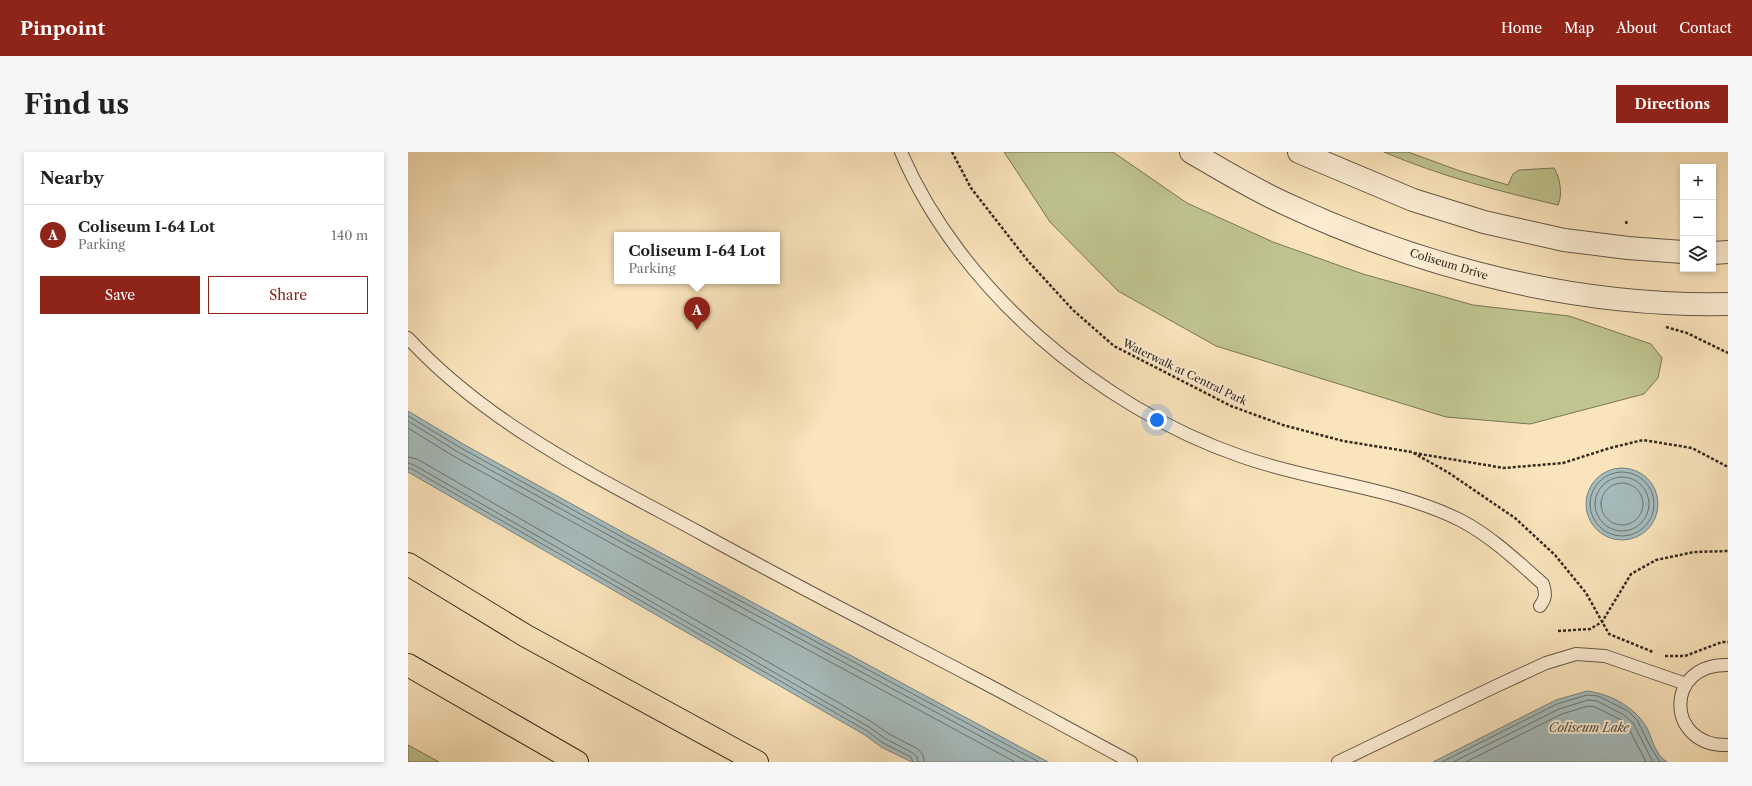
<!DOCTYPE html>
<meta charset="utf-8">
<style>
:root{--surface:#fff;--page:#f6f6f6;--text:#202124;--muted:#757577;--line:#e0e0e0;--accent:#8f2418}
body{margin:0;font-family:"Libre Caslon Text",serif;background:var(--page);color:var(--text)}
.controls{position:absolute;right:12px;top:12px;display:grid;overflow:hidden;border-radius:0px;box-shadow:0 2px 6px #0003}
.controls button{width:36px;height:36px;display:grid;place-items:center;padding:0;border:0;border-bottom:1px solid var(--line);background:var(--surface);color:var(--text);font:20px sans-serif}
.you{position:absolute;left:749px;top:268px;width:14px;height:14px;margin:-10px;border:3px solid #fff;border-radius:50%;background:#1a73e8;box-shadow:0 0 0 6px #1a73e833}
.badge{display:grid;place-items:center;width:26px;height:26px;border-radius:50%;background:var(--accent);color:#fff;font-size:13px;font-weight:700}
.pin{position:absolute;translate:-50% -33px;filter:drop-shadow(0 1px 2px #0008)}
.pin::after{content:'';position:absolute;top:21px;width:14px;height:12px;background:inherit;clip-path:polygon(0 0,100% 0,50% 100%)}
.popup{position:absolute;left:206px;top:80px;width:166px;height:52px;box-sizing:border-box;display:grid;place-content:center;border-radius:0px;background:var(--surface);filter:drop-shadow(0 1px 3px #0005);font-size:13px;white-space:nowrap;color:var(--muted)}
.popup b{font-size:15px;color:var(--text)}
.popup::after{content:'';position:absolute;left:50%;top:100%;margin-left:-8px;border:8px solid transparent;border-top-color:var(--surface)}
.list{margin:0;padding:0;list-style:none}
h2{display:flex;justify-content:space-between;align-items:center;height:52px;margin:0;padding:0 16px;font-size:17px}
h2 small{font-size:13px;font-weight:400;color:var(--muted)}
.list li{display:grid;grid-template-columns:26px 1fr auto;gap:12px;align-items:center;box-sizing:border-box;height:60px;padding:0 16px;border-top:1px solid var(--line)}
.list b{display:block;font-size:15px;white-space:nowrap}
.list p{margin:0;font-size:13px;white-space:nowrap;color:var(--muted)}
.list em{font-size:13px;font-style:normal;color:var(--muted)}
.actions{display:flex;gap:8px;padding:12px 16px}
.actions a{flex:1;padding:9px 0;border:1px solid var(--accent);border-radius:0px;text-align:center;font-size:14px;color:var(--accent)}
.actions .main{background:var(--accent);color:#fff}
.icon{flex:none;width:22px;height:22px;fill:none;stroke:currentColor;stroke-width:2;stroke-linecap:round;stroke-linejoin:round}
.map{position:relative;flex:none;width:1320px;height:610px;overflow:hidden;border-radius:0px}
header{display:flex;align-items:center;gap:24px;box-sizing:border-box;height:56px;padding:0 20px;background:var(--accent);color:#fff}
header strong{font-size:19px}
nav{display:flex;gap:22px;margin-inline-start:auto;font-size:14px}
.intro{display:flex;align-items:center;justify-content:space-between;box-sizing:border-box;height:96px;padding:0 24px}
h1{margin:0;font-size:28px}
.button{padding:10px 18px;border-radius:0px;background:var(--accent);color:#fff;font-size:14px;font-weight:700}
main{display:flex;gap:24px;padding:0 24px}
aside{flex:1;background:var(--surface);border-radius:0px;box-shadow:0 2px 6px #0003}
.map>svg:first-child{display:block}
</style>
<header>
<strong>Pinpoint</strong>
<nav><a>Home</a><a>Map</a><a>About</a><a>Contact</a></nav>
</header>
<div class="intro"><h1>Find us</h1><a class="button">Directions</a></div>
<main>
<aside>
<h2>Nearby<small></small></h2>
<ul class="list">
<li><span class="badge">A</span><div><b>Coliseum I-64 Lot</b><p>Parking</p></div><em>140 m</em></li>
</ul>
<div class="actions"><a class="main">Save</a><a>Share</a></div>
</aside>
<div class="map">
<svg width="1320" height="610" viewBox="0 0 1320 610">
<rect width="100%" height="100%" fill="#fae4bb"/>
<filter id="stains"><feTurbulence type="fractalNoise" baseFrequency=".005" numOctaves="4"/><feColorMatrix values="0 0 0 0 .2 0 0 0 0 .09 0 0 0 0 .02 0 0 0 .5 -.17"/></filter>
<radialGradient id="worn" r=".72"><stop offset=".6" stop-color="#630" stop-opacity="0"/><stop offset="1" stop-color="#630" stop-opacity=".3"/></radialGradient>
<path fill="#c0c48f" stroke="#7a7758" d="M596,0H705L779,51L865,90L955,122L1065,153L1161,164L1243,192L1254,206L1250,226L1236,242L1122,272L1038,265L866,212L808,194L710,139L642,70Z
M976,0H1000L1052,19L1100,33L1105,22L1111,18L1146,16C1152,25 1155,43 1150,53C1090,39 1032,24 976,0Z
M0,593L31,610H0Z"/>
<path fill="#a5bbbc" stroke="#77817e" d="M0,259L55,292L218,382L640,610H504L473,595L457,583L0,320Z
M1178 352a36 36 0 1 1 72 0a36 36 0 1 1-72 0Z
M1179,539C1203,542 1229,556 1240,578C1245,590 1248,603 1259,610H1025L1148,548Z"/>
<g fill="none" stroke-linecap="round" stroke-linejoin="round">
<path stroke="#6c726e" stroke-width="1" d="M0,264L53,296L216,386L631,610
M0,269L50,300L213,390L620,610
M0,276L47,305L210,395L607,610
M0,305L9,307L464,570L481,582L510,597L515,603L516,610
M0,311L6,313L461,575L478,587L505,601L509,605L510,610
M0,316L4,317L459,579L475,591L503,605L505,610
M1182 352a32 32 0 1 1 64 0a32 32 0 1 1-64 0Z
M1187 352a27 27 0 1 1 54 0a27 27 0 1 1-54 0Z
M1193 352a21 21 0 1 1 42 0a21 21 0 1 1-42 0Z
M1034,610L1149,552L1179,543L1190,544L1220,559L1229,568L1243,596L1252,610
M1045,610L1151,557L1180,548L1189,549L1216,563L1225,571L1245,610
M1058,610L1154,562L1180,554L1187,555L1213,568L1220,575L1238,610"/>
<g stroke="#655847" stroke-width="14">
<path id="service" d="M493,0C552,138 691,255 832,304C904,330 983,334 1052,368C1083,384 1109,409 1135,432C1138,442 1138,446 1132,454
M0,186C81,274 191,326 294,382C383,431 473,477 563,524C617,552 670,582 723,610
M1320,513C1256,511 1257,595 1320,593
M930,610L1086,535L1138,511L1168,502L1197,504L1278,532"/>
</g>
<g stroke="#655847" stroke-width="24">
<path id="tertiary" d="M783,0C814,18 845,37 878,52C1015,116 1168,155 1320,152
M891,0L1005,48L1076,70L1156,88L1220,96L1275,100
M1305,101L1320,100"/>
</g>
<g stroke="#332a20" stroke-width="24">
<path id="motorway" d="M0,412L118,484L349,610
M0,513L169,610"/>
</g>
<path stroke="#332a20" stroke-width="2.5" stroke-dasharray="3 2" stroke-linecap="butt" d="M544,0L563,36L620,109L665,158L706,194L823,254L875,273L935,289L1004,300L1041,321L1107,366L1147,403L1178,441L1201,482L1245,500
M1218,69L1219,74
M1258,175L1279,181L1320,201
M1006,301L1096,316L1155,311L1202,296L1235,288L1284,296L1320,315
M1150,479L1182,477L1194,470L1223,422L1248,408L1286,400L1320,399
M1257,504H1277L1314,490H1320"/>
<use href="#service" stroke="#fcedd3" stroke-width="12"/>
<use href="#tertiary" stroke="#fcedd3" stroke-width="22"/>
<use href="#motorway" stroke="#fae4bb" stroke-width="22"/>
</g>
<g text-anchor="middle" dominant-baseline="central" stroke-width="4" stroke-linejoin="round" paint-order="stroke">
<g font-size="11" fill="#332a20" stroke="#fcedd3">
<text transform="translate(1041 112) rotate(17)">Coliseum Drive</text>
<text transform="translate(777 220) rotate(26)">Waterwalk at Central Park</text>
</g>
<g font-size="12" font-style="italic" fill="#504e47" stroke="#fcedd3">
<text x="1181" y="575">Coliseum Lake</text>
</g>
</g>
<rect width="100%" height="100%" filter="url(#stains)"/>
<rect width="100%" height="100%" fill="url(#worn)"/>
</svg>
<div class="controls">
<button>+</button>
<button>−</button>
<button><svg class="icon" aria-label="layers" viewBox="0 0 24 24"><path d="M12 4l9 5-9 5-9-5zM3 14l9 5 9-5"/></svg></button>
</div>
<div class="you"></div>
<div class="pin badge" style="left:289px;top:178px">A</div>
<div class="popup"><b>Coliseum I-64 Lot</b>Parking</div>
</div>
</main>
